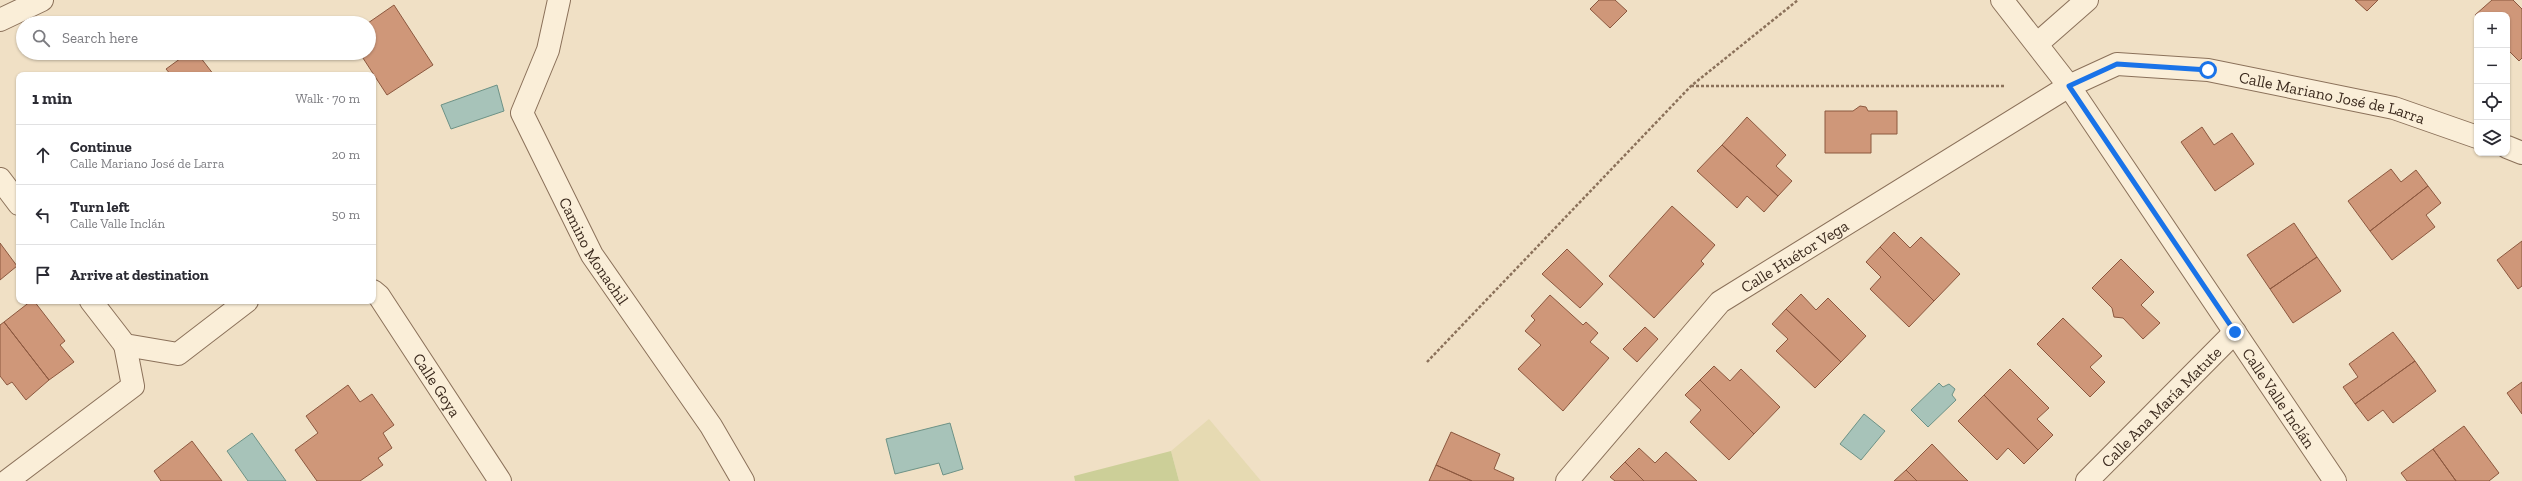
<!DOCTYPE html>
<meta charset="utf-8">
<style>
:root{--surface:#fff;--page:#f7f7f7;--text:#2b2b33;--muted:#7c7c81;--line:#e1e1e2}
body{margin:0;font-family:"Zilla Slab",serif;background:var(--page);color:var(--text)}
.controls{position:absolute;right:12px;top:12px;display:grid;overflow:hidden;border-radius:8px;box-shadow:0 1px 3px #0004}
.controls button{width:36px;height:36px;display:grid;place-items:center;padding:0;border:0;border-bottom:1px solid var(--line);background:var(--surface);color:var(--text);font:20px sans-serif}
.stop{position:absolute;width:12px;height:12px;margin:-9px;border:3px solid #1a73e8;border-radius:50%;background:#fff}
.stop.end{background:#1a73e8;border-color:#fff;box-shadow:0 1px 4px #0008}
.list{margin:0;padding:0;list-style:none}
h2{display:flex;justify-content:space-between;align-items:center;height:52px;margin:0;padding:0 16px;font-size:17px}
h2 small{font-size:13px;font-weight:400;color:var(--muted)}
.list li{display:grid;grid-template-columns:26px 1fr auto;gap:12px;align-items:center;box-sizing:border-box;height:60px;padding:0 16px;border-top:1px solid var(--line)}
.list b{display:block;font-size:15px;white-space:nowrap}
.list p{margin:0;font-size:13px;white-space:nowrap;color:var(--muted)}
.list em{font-size:13px;font-style:normal;color:var(--muted)}
.icon{flex:none;width:22px;height:22px;fill:none;stroke:currentColor;stroke-width:2;stroke-linecap:round;stroke-linejoin:round}
.map{position:relative;flex:none;width:2522px;height:481px;overflow:hidden}
.search{position:absolute;background:var(--surface);box-shadow:0 1px 3px #0004;left:16px;top:16px;width:360px;height:44px;display:flex;align-items:center;gap:10px;box-sizing:border-box;padding:0 14px;border-radius:22px;color:var(--muted);font-size:15px}
.panel{position:absolute;background:var(--surface);box-shadow:0 1px 3px #0004;left:16px;top:72px;width:360px;height:232px;border-radius:8px}
.map>svg:first-child{display:block}
</style>
<div class="map">
<svg width="2522" height="481" viewBox="0 0 2522 481">
<rect width="100%" height="100%" fill="#f0e0c5"/>
<path fill="#e6dab2" d="M1209,419L1261,481H1179L1171,451Z"/>
<path fill="#cccf98" d="M1171,451L1179,481H1075L1074,476Z"/>
<path fill="#a7c3b9" stroke="#6d9286" d="M497,85L504,111L451,129L441,105Z
M1939,383L1943,387L1949,384L1955,389L1952,395L1956,400L1928,427L1911,410Z
M1864,414L1885,431L1861,460L1840,444Z
M950,423L963,469L943,475L939,463L895,474L886,439Z
M252,433L286,481H248L227,451Z"/>
<path fill="#cf9779" stroke="#8c583f" d="M1599,0H1615L1627,11L1610,28L1590,9Z
M2355,0H2378L2367,11Z
M2492,0H2513L2522,9V58L2519,61L2507,49V15H2475Z
M394,5L433,65L387,95L361,55L357,58L353,53H369L368,23Z
M188,53H197L214,75H171L166,69Z
M1860,106L1866,107L1868,111H1897V134H1871V153H1825V111H1853Z
M1747,117L1786,155L1776,166L1792,181L1778,196L1722,145Z
M2202,127L2214,145L2232,133L2254,164L2215,191L2181,142Z
M1722,145L1778,196L1764,212L1747,196L1737,208L1697,171Z
M2391,169L2401,182L2416,170L2428,186L2370,231L2348,201Z
M2428,186L2441,203L2426,215L2435,227L2392,260L2370,231Z
M1672,206L1715,245L1701,261L1704,264L1654,318L1609,276Z
M2294,223L2317,257L2270,289L2247,255Z
M1894,232L1910,248L1921,237L1960,274L1934,301L1880,247Z
M2522,241V286L2518,289L2497,260Z
M0,243L17,266L0,280Z
M1880,247L1934,301L1909,327L1870,289L1881,277L1866,262Z
M1567,249L1603,284L1580,308L1542,274Z
M2317,257L2341,291L2293,323L2270,289Z
M2121,259L2154,292L2141,305L2160,323L2143,339L2123,318L2114,317L2112,308L2092,288Z
M1801,294L1816,310L1828,298L1866,336L1841,362L1786,309Z
M1550,295L1583,325L1586,322L1598,333L1590,342L1609,358L1563,411L1518,369L1541,345L1525,331L1535,320L1531,316Z
M31,301H34L65,341L60,345L74,362L49,380L4,322Z
M1786,309L1841,362L1815,388L1776,351L1788,339L1772,324Z
M2063,318L2102,356L2090,367L2105,382L2090,397L2037,344Z
M4,322L49,380L26,400L12,382L7,385L0,376V325Z
M1645,327L1658,339L1637,362L1623,349Z
M2393,332L2415,361L2355,404L2343,387L2358,377L2349,364Z
M2415,361L2436,391L2393,423L2383,410L2368,421L2355,404Z
M1714,366L1730,381L1741,369L1780,407L1754,434L1700,380Z
M2010,369L2049,408L2037,419L2053,435L2038,450L1984,395Z
M1700,380L1754,434L1729,460L1690,422L1701,410L1685,395Z
M2522,382V414L2507,393Z
M348,385L360,402L372,394L394,425L383,433L392,448L378,458L383,465L360,481H317L295,450L318,433L306,416Z
M1984,395L2038,450L2024,464L2008,448L1997,460L1958,421Z
M2464,426L2499,473L2489,481H2456L2433,449Z
M1451,432L1500,454L1494,469L1514,478L1513,481H1472L1436,465Z
M192,441L222,481H161L154,471Z
M1932,444L1957,470L1968,481H1917L1906,470Z
M1639,448L1655,463L1666,452L1697,481H1644L1625,462Z
M2433,449L2456,481H2407L2401,473Z
M1625,462L1644,481H1615L1610,477Z
M1436,465L1472,481H1429Z
M1906,470L1917,481H1894Z"/>
<g fill="none" stroke-linecap="round" stroke-linejoin="round">
<g stroke="#8b715a" stroke-width="24">
<g id="street">
<path id="s1" d="M559,0L548,50L522,113L592,255L711,426L743,481"/>
<path id="s2" d="M2002,0L2069,86L2335,481"/>
<path d="M0,20L42,0"/>
<path d="M2038,43L2087,0"/>
<path d="M2507,147L2522,153"/>
<path d="M0,179L19,204"/>
<path id="s3" d="M373,291L379,296L500,481"/>
<path d="M91,301L125,345L178,354L247,301"/>
<path d="M7,481L133,386L125,345"/>
<path id="s4" d="M1567,481L1720,302L2069,86L2117,64L2208,70L2394,108L2477,137"/>
<path id="s5" d="M2087,481L2235,332"/>
</g>
</g>
<path stroke="#8b715a" stroke-width="2.5" stroke-dasharray="3 2" stroke-linecap="butt" d="M1691,86H2004
M1427,362L1691,86L1798,0"/>
<use href="#street" stroke="#faeed8" stroke-width="22"/>
</g>
<g fill="none" stroke-linecap="round" stroke-linejoin="round">
<path stroke="#1a73e8" stroke-width="5" d="M2208,70L2117,64L2069,86L2235,332"/>
</g>
<g text-anchor="middle" dominant-baseline="central" stroke-width="3" stroke-linejoin="round" paint-order="stroke">
<g font-size="16" fill="#3b2a1e" stroke="#f7ebd5">
<text stroke="none"><textPath href="#s4" startOffset="917">Calle Mariano José de Larra</textPath></text>
<text stroke="none"><textPath href="#s1" startOffset="275">Camino Monachil</textPath></text>
<text stroke="none"><textPath href="#s4" startOffset="323">Calle Huétor Vega</textPath></text>
<text stroke="none"><textPath href="#s3" startOffset="114">Calle Goya</textPath></text>
<text stroke="none"><textPath href="#s2" startOffset="485">Calle Valle Inclán</textPath></text>
<text stroke="none"><textPath href="#s5" startOffset="105">Calle Ana María Matute</textPath></text>
</g>
</g>
</svg>
<div class="controls">
<button>+</button>
<button>−</button>
<button><svg class="icon" aria-label="locate" viewBox="0 0 24 24"><circle cx="12" cy="12" r="6"/><path d="M12 2v4M12 18v4M2 12h4M18 12h4"/></svg></button>
<button><svg class="icon" aria-label="layers" viewBox="0 0 24 24"><path d="M12 4l9 5-9 5-9-5zM3 14l9 5 9-5"/></svg></button>
</div>
<div class="stop" style="left:2208px;top:70px"></div>
<div class="stop end" style="left:2235px;top:332px"></div>
<div class="search"><svg class="icon" aria-label="search" viewBox="0 0 24 24"><circle cx="10" cy="10" r="6"/><path d="M15 15l6 6"/></svg>Search here</div>
<section class="panel">
<h2>1 min<small>Walk · 70 m</small></h2>
<ul class="list">
<li><svg class="icon" aria-label="ahead" viewBox="0 0 24 24"><path d="M12 20V5M6 11l6-6 6 6"/></svg><div><b>Continue</b><p>Calle Mariano José de Larra</p></div><em>20 m</em></li>
<li><svg class="icon" aria-label="left" viewBox="0 0 24 24"><path d="M17 20v-9H6M10 6l-5 5 5 5"/></svg><div><b>Turn left</b><p>Calle Valle Inclán</p></div><em>50 m</em></li>
<li><svg class="icon" aria-label="arrive" viewBox="0 0 24 24"><path d="M6 21V4h12l-3 4 3 4H6"/></svg><div><b>Arrive at destination</b></div></li>
</ul>
</section>
</div>
